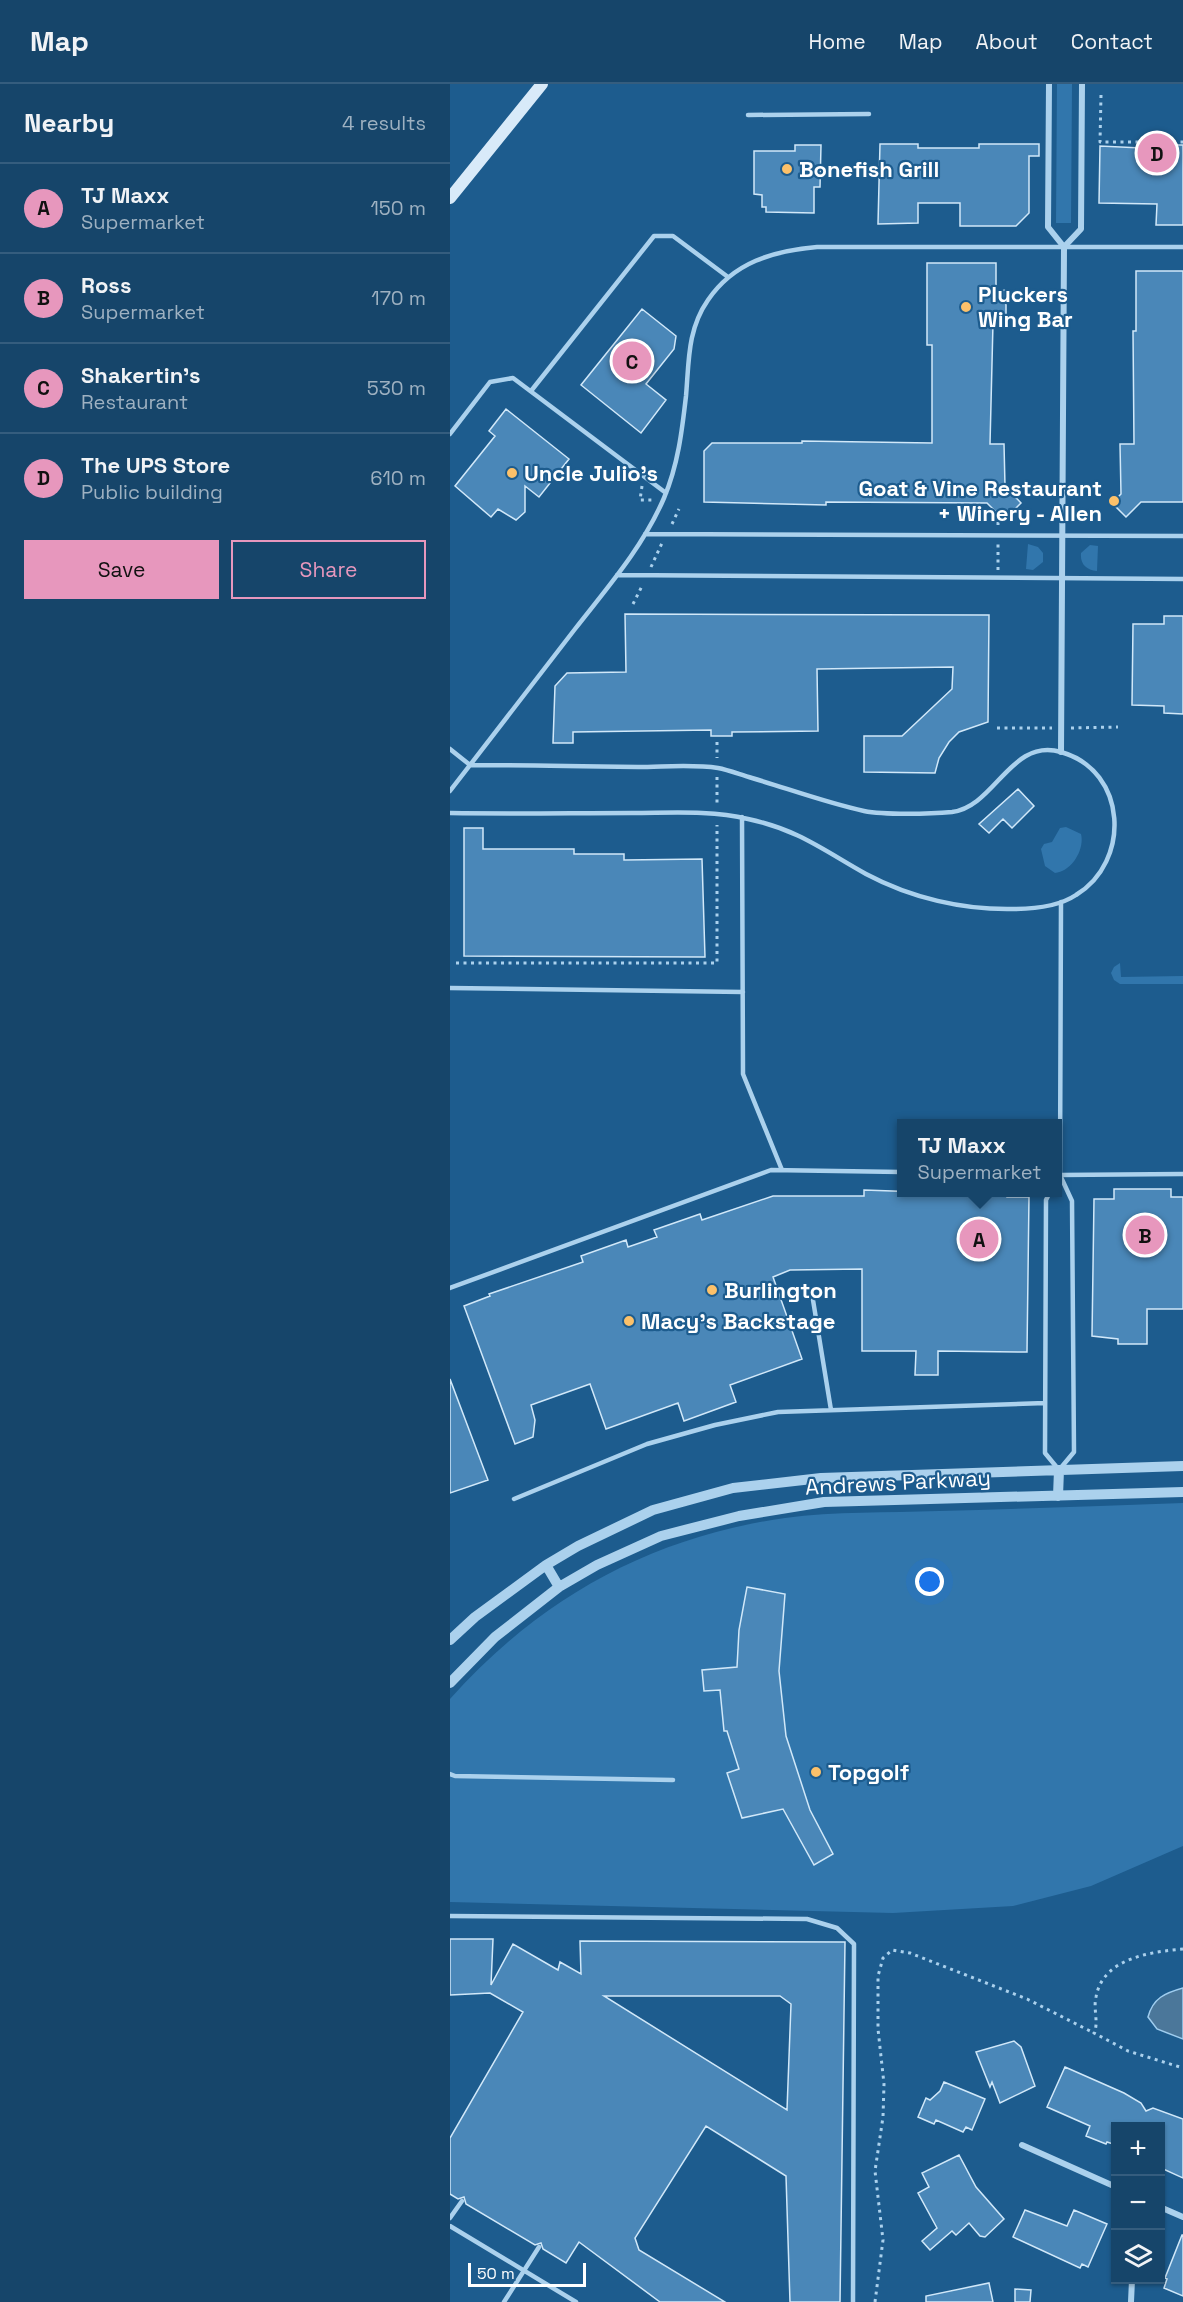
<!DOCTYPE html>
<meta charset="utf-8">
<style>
:root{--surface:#16456a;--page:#1f4c70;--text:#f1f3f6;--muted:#9eb1c1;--line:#355d7e;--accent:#e797bd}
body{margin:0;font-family:"Space Grotesk",sans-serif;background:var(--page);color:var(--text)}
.controls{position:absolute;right:18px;bottom:18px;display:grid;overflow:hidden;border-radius:0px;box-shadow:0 2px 4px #0004}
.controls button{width:54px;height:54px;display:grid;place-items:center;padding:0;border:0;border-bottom:2px solid var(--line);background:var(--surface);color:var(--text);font:30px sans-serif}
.scale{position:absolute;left:18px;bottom:15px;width:118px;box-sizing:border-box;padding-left:6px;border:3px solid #fff;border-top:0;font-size:16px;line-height:21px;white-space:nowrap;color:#fff;-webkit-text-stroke:4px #1d5c8e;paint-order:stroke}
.you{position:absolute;left:480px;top:1498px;width:21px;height:21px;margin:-15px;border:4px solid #fff;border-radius:50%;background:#1a73e8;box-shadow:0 0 0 9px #1a73e833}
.badge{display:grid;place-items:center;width:39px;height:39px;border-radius:50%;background:var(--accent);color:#111;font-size:20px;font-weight:700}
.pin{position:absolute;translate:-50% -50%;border:3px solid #fff;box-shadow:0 2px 6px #0006}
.popup{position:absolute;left:447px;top:1035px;width:165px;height:78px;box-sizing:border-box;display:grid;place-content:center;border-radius:0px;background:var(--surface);filter:drop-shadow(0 2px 4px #0005);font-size:20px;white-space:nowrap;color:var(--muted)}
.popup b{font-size:22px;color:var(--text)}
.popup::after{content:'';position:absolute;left:50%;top:100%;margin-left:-12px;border:12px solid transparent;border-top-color:var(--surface)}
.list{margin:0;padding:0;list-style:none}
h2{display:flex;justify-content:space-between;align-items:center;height:78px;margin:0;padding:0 24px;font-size:26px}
h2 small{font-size:20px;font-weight:400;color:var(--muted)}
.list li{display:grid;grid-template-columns:39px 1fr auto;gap:18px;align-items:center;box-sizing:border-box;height:90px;padding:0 24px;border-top:2px solid var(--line)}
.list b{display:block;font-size:22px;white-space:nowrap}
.list p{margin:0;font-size:20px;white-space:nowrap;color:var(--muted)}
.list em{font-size:20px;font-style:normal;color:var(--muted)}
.actions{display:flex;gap:12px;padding:18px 24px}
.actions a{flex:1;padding:14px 0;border:2px solid var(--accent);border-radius:0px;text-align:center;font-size:21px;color:var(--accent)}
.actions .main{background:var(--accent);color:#111}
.icon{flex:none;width:33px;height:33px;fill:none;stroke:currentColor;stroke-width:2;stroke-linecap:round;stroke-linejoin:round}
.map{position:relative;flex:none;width:733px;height:2218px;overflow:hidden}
header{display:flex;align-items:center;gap:36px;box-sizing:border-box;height:84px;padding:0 30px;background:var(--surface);border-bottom:2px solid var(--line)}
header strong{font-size:28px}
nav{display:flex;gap:33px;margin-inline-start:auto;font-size:21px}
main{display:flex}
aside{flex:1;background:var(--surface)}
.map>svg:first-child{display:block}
</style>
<header>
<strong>Map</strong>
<nav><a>Home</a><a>Map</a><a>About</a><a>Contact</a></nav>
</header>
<main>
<aside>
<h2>Nearby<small>4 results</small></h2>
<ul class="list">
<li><span class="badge">A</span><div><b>TJ Maxx</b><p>Supermarket</p></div><em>150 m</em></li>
<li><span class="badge">B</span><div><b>Ross</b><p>Supermarket</p></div><em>170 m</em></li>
<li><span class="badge">C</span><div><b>Shakertin's</b><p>Restaurant</p></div><em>530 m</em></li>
<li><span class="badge">D</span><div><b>The UPS Store</b><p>Public building</p></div><em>610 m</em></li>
</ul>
<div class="actions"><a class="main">Save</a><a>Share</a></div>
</aside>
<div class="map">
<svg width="733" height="2218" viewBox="0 0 733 2218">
<rect width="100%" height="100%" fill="#1d5c8e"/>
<path fill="#3176ac" d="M607,0H622L621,139H606Z
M578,460L588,463L593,469V478L583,486L576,485Z
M640,461L648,462L647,487C636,486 630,480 631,469Z
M616,743L631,750C635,766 621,788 605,789L595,782L591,765L594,760L602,758L610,744Z
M670,879L671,893L733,892V900H670L664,896L661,889L664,883Z
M733,1419V1762L641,1802L563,1822L443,1829L0,1818V1615C90,1514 201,1453 335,1434C385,1427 438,1429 489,1427C570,1425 652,1422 733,1419Z"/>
<path fill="#4b779a" stroke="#9fcdef" stroke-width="1.5" d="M733,1904V1955L707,1945L698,1933C703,1914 715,1909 733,1904Z"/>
<path fill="#4a87b8" stroke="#d1e8f9" stroke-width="1.5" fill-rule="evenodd" d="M430,60H468V64H529V60H589V72H579V129L566,142H510V119H468V139L428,140Z
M345,61H371L370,103H364V129L316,128V123H312V111L304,110V67H345Z
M712,61H733V141H706L707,120L649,119L650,62L712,65Z
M477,179H546V207L556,206V239H543L540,360H554L555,402L571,419L554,436L537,419L376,418V421L254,418V367L262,359H352V357L482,359V261H477Z
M686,187H733V418H691L676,433L662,419L671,410L670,360H684L683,247H686Z
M192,225L226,252L224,265L196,300L216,316L191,349L131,301Z
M56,325L119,375L89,413L75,402V428L66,436L48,425L41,433L5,402L45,352L39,347Z
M175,530L539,531L538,638L509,648L499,658L489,674L485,689L414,688V652H452L502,605L503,583L367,585L368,647L282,648V652H261V646L123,648V659H103L105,602L117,589L176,588Z
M714,532H733V630L714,629V622L682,621L683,540H714Z
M568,705L584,722L562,744L553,735L539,749L529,740Z
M14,744H33V765H124V770H174V776L252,775L255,873L14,872Z
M664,1105H721V1113H733V1225H697V1260H668V1255L642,1252L644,1115H664Z
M414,1106L470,1108V1112H503V1108H557V1113H579L577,1268L488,1267V1291H465L466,1267H412V1185L340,1186L323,1193L352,1275L280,1301L286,1318L234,1337L228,1319L156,1345L140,1300L81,1321L85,1336L83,1353L65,1360L14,1222L40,1212L39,1210L133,1178L131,1172L176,1156L178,1163L207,1153L204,1146L250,1130L252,1136L323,1112H414Z
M0,1295L38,1396L0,1409Z
M297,1503L335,1510L329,1587L336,1652L360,1726L383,1770L364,1781L333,1725L292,1734L277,1689L289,1685L277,1647H274L270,1606L254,1607L252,1586L287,1583L289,1546Z
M0,1855H43L41,1901L63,1860L108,1886L110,1878L131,1890L130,1857L395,1858L390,2218H340L336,2092L256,2042L185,2154L189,2166L275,2218H210L129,2158L116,2179L93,2165L91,2159L85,2161L16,2120L14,2113L8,2115L0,2110V2054L73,1928L40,1909L0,1911ZM154,1912H330L341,1920L337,2026Z
M564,1957L571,1963L585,2002L550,2019L542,1998L540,2003L526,1968Z
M615,1983L674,2009L691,2019L696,2027L703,2024L733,2035V2094L711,2084V2043H666V2061L657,2058L656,2060L636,2052L640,2042L597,2023Z
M494,1998L535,2015L522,2046L516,2043L513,2048L486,2036L484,2040L468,2033L476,2014L480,2016L490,2007Z
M509,2071L526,2103L554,2135L535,2153L530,2152L519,2139L506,2151L502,2147L480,2166L472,2157L487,2144L468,2109L479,2103L472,2089Z
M575,2126L617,2142L624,2126L657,2140L638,2183L632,2180L630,2184L563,2153Z
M732,2151H733V2212L714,2204L717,2195L715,2194Z
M539,2199L543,2218H476V2212Z
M565,2205L581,2206L580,2218H565Z"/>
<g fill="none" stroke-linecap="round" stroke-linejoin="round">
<path stroke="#abd1ed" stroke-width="3" stroke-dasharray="3 4.5" stroke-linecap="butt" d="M651,11L650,58H733
M192,402L190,416H203
M222,440L229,425
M548,441V433
M201,483L212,459
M548,486V459
M183,520L193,500
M547,644H602
M621,644L668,643
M267,658V674
M267,693V722
M6,879H267V741
M733,1865C700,1868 653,1874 646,1913C643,1925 649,1939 644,1949L678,1967L733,1984
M425,2218L433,2156L425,2087L433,2033L434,2000L428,1945V1892L433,1874L442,1866L460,1869L577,1915L644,1949"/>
<path stroke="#abd1ed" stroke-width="4.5" d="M298,31L419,30
M81,307L204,152H223L278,193
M0,350L40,298L63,294L216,409
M195,450L733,452
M167,491L733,495
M0,665L20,681C76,681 132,682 188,683C213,683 242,680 268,684C279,686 291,691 302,694C339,705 377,719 414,727C434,731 480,730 502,728C545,723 561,653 611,668C678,687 681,778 626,811C608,823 584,825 563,825C513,826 461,814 416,790C373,766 349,746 298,735C260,726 221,729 182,729C121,729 61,730 0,729
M0,707C42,653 83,599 125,545C157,504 193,463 214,414C228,381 232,347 236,312C239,279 237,246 258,216C284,178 323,167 367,163H733
M292,733L293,990L332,1086
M0,904L293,908
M610,1091L733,1090
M600,1108L596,1116L595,1369L609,1386L624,1368L622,1117L610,1091L611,818
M0,1204L321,1086L451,1088
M363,1216L381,1326
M64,1415L197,1360L265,1341L328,1328L595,1319
M0,1690L5,1692L223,1696
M0,1832L357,1835L387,1844L404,1860L403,2218
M0,2134L12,2117
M0,2142L126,2218
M54,2218L89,2163"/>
<path stroke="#abd1ed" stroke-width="6" d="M599,0L598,143L614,163L611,668
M614,163L631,145L632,0
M572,2061L666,2103
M710,2123L733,2133
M681,2218L682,2196"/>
<path stroke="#abd1ed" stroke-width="10" d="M608,1412L609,1386
M96,1481L109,1503
M0,1556L25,1533L96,1481L128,1462L203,1426L283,1404L371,1394L733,1382
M0,1599L45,1553L109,1503L147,1481L211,1452L289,1432L374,1418L733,1408"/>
<path stroke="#d8eaf9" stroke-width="12" d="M0,114L92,0"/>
</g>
<g fill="#fcc16a" stroke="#1d5c8e" stroke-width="2">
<circle cx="337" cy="85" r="6"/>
<circle cx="516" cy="223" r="6"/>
<circle cx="62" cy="389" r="6"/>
<circle cx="664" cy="417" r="6"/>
<circle cx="262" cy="1206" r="6"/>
<circle cx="179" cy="1237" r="6"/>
<circle cx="366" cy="1688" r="6"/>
</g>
<g text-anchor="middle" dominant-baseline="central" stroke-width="4.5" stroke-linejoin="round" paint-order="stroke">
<g font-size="22" font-weight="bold" fill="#fff" stroke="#1d5c8e" text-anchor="start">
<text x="349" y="85">Bonefish Grill</text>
<text x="528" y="210">Pluckers<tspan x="528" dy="25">Wing Bar</tspan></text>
<text x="74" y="389">Uncle Julio's</text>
<text x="652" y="404" text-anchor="end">Goat &amp; Vine Restaurant<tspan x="652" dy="25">+ Winery - Allen</tspan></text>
<text x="274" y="1206">Burlington</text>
<text x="191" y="1237">Macy's Backstage</text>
<text x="378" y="1688">Topgolf</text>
</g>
<g font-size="22" fill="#fff" stroke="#1d5c8e">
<text transform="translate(448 1398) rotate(-3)">Andrews Parkway</text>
</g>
</g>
</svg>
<div class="controls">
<button>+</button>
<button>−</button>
<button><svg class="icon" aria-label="layers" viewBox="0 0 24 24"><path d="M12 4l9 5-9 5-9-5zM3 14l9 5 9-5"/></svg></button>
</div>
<div class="scale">50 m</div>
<div class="you"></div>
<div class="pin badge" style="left:529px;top:1155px">A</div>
<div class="popup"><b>TJ Maxx</b>Supermarket</div>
<div class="pin badge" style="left:695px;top:1151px">B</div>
<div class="pin badge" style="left:182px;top:277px">C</div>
<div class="pin badge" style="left:707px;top:69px">D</div>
</div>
</main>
